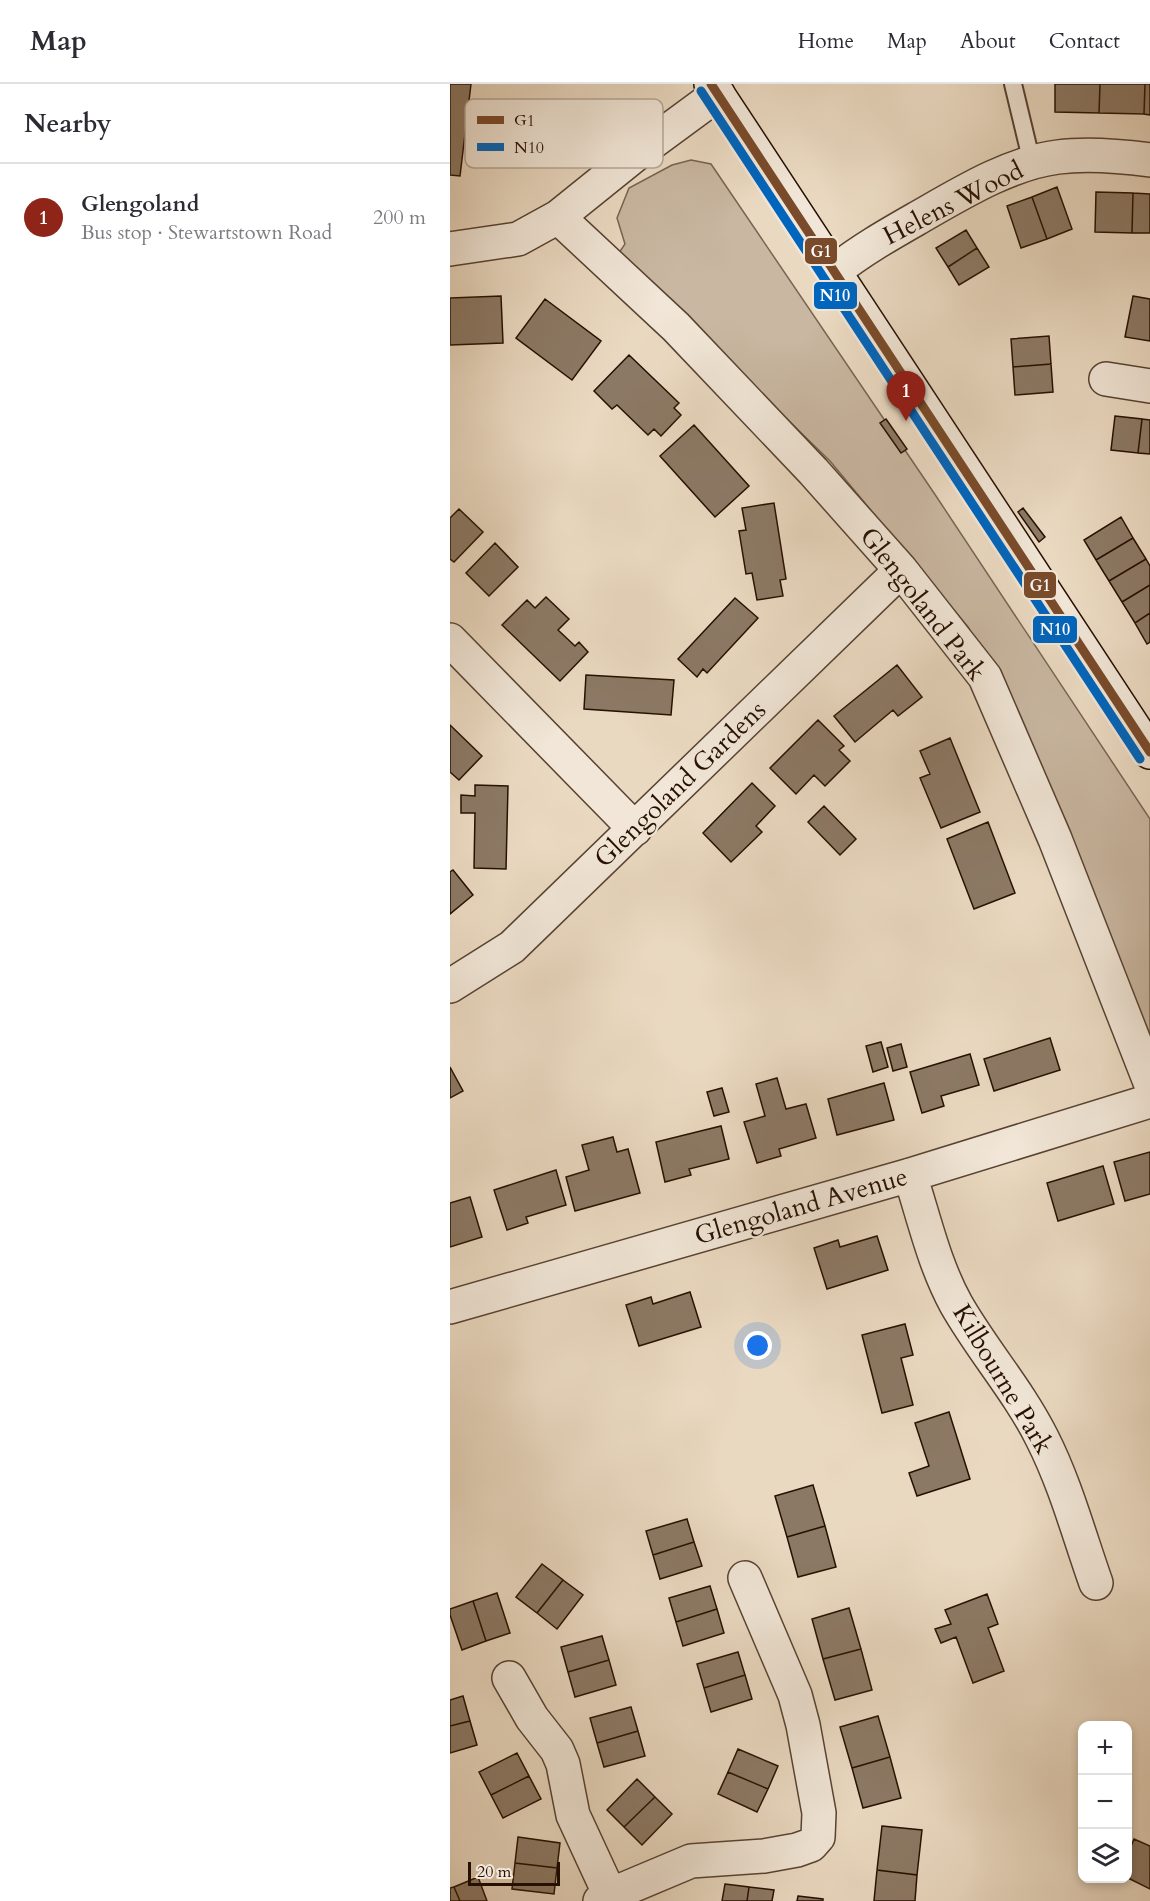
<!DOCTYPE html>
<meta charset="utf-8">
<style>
:root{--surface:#fff;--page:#f7f7f7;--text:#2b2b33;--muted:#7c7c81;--line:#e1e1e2;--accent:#8f2418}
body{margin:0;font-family:Cardo,serif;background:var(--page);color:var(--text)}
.controls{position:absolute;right:18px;bottom:18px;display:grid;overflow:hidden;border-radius:12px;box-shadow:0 3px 9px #0003}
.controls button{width:54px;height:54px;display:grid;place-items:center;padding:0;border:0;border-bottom:2px solid var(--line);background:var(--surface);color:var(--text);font:30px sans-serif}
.scale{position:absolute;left:18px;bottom:15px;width:92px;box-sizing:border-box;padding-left:6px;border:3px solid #261002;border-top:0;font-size:16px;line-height:21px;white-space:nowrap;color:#261002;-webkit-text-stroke:4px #f1e6d7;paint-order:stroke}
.you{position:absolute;left:308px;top:1262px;width:21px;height:21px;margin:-15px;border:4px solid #fff;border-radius:50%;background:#1a73e8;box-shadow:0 0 0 9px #1a73e833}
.badge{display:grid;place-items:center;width:39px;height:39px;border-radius:50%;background:var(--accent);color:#fff;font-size:20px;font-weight:700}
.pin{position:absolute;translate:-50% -50px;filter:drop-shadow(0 2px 3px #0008)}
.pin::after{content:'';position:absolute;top:32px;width:21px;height:18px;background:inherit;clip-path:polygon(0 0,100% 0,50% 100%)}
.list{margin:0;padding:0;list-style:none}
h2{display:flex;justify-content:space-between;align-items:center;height:78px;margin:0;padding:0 24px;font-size:26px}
h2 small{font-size:20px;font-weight:400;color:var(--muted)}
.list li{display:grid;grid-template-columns:39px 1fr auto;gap:18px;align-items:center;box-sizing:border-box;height:108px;padding:0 24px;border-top:2px solid var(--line)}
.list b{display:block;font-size:22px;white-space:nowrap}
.list p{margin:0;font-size:20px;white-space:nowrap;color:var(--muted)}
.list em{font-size:20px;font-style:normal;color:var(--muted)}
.icon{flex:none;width:33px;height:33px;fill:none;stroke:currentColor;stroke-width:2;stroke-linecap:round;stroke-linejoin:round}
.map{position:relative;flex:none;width:700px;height:1817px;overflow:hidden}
header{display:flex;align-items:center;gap:36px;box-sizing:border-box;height:84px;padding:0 30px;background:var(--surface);border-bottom:2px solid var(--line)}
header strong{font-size:28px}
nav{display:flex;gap:33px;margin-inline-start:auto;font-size:21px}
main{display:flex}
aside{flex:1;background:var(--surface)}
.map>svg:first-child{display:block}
</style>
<header>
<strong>Map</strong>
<nav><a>Home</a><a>Map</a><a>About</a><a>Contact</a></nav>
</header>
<main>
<aside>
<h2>Nearby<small></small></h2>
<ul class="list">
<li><span class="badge">1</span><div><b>Glengoland</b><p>Bus stop · Stewartstown Road</p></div><em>200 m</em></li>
</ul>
</aside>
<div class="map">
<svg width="700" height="1817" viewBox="0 0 700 1817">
<rect width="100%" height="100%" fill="#ead9c1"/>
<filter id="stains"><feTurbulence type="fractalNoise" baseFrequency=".00333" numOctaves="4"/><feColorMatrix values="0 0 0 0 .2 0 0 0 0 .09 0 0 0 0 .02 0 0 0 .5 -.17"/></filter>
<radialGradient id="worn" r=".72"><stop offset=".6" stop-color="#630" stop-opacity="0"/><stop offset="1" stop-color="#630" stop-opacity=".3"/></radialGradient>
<path fill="#c9b7a1" stroke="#786452" stroke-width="1.5" d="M241,76L261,80L484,409L700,735V952L568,631L518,543L380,377L222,224L169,169L175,160L167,134L179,104L222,81Z"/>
<path fill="#8c7965" stroke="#261002" stroke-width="1.5" d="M0,0H21L10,92L0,91Z
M605,0H650L649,29L605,28Z
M650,0H695L694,30L649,29Z
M695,0H700V31L694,30Z
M607,103L622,145L597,155L582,113Z
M646,108L683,109L682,149L645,148Z
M683,109L700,110V149H682Z
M582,113L597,155L571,164L557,122Z
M516,146L527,164L498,183L486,164Z
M527,164L539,183L509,201L498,183Z
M51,212L53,259L0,261V214Z
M683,212L700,215V257L675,253Z
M95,215L151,257L122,296L66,254Z
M599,252L601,280L563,283L561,255Z
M179,271L229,319L224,324L231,331L211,352L204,345L198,351L167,321L162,325L144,307Z
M601,280L603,308L565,311L563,283Z
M665,332L692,335L688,369L661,366Z
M436,335L457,365L451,369L430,339Z
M692,335L700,336V370L688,369Z
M244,341L299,402L265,433L210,372Z
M324,419L336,495L330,496L333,512L307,516L302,489L296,490L289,447L296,446L292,424Z
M573,424L595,453L589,458L568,428Z
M9,425L33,448L4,478L0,475V434Z
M671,433L683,454L646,476L634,456Z
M683,454L696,475L659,497L646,476Z
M45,459L68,483L39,512L16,489Z
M696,475L700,482V501L672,518L659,497Z
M700,501V529L685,539L672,518Z
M96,513L119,535L108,546L125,562L129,558L138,568L110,597L52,541L77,516L85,524Z
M285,514L308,534L257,589L253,585L247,593L228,575Z
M700,529V558L697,560L685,539Z
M447,581L472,613L448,632L443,626L405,658L384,632Z
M136,591L224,596L221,631L134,625Z
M368,636L394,662L389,666L400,677L375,702L364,691L346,710L320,684Z
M0,641L32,672L9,696L0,688Z
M500,654L530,728L491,744L470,694L480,690L470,667Z
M302,699L325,722L306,742L312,748L281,778L253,749Z
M25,701L58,702L56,785L24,784L25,729H11V711L25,712Z
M374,722L406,755L390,771L358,738Z
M538,738L565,809L524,825L497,755Z
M3,786L23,811L0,830V788Z
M600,954L610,986L544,1007L534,975Z
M431,958L438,983L423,988L416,962Z
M451,960L457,983L443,987L437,964Z
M520,970L529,1001L491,1012L494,1022L472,1029L460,988Z
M0,983L13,1007L0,1014Z
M327,994L336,1025L356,1020L366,1054L329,1065L331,1072L307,1079L294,1038L315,1032L306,1000Z
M434,999L444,1036L387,1051L378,1015Z
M272,1004L279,1028L264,1032L257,1008Z
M271,1042L279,1075L239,1085L241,1091L215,1098L206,1058Z
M163,1053L167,1068L178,1065L190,1109L125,1127L116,1093L139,1086L132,1061Z
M700,1068V1110L675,1117L664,1078Z
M653,1082L664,1120L608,1137L597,1099Z
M106,1086L116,1121L76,1133L78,1139L57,1146L44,1106Z
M20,1113L32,1153L0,1163V1119Z
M427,1152L438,1186L377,1205L364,1164L388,1156L390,1163Z
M240,1208L251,1243L189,1262L176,1221L201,1213L203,1220Z
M455,1240L463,1271L451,1274L463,1321L432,1329L412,1251Z
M499,1328L520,1395L467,1412L459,1389L479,1382L465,1339Z
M363,1401L375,1442L337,1453L325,1412Z
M237,1435L244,1458L203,1471L196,1447Z
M375,1442L386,1483L348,1493L337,1453Z
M244,1458L252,1482L210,1495L203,1471Z
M92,1480L113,1496L87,1529L66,1513Z
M113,1496L133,1511L107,1545L87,1529Z
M260,1502L267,1525L226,1538L219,1514Z
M47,1509L60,1549L36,1557L23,1517Z
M537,1510L548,1540L538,1544L554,1587L523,1599L506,1553L491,1559L485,1545L501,1540L495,1526Z
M23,1517L36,1557L12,1566L0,1531V1525Z
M399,1524L411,1565L373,1575L362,1535Z
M267,1525L274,1549L233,1562L226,1538Z
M152,1552L159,1576L118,1588L111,1563Z
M411,1565L422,1606L385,1616L373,1575Z
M288,1568L295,1591L254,1604L247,1580Z
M159,1576L166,1601L125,1613L118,1588Z
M295,1591L302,1615L261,1628L254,1604Z
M13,1612L20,1637L0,1642V1616Z
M181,1623L188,1647L147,1659L140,1634Z
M428,1632L440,1673L402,1684L390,1643Z
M20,1637L27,1661L0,1669V1642Z
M188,1647L195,1672L154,1683L147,1659Z
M288,1665L328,1682L318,1705L278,1688Z
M67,1669L79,1692L41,1711L29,1688Z
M440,1673L451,1714L413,1724L402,1684Z
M278,1688L318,1705L307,1728L268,1710Z
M79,1692L91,1715L53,1734L41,1711Z
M187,1695L205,1713L174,1743L157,1726Z
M205,1713L222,1730L192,1761L174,1743Z
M432,1742L472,1746L467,1791L427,1786Z
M68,1753L110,1759L107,1784L65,1779Z
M684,1755L700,1762V1805L678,1794V1770Z
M65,1779L107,1784L104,1810L62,1805Z
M427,1786L467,1791L465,1817H424Z
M28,1793L37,1817H10L4,1803Z
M275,1800L299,1803L297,1817H272Z
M4,1803L10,1817H0V1804Z
M299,1803L324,1806L322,1817H297Z
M348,1812L373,1815V1817H347Z"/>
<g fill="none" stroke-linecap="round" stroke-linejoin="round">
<g stroke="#574232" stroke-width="20">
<path id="service" d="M563,0L582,79"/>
</g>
<g stroke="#574232" stroke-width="36">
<path id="minor" d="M108,133L226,243L363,387L451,486L535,593L605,755L700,998
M0,165L68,155L108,133L185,71L268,10
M385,187C410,167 438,151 466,135C508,111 559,79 608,73C639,69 670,72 700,76
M656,295L700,302
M0,556L185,745
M0,902L62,863L451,486
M460,1091C474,1134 484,1180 506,1220C532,1266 568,1306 592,1354C615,1399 629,1451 646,1499
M0,1223L460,1091L700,1017
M59,1594L82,1634L107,1666L113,1680L123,1731L160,1811
M150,1817L160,1811L241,1777L314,1772L347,1766L361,1761L368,1753L369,1729L353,1641L345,1611L295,1494"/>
</g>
<g stroke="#261002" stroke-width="36">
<path id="secondary" d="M261,0L700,668"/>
</g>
<use href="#service" stroke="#f1e6d7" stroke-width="16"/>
<use href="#minor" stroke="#f1e6d7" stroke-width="33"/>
<use href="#secondary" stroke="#f1e6d7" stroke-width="33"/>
<g stroke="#f1e6d7" stroke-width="14">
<path id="bus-1" d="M261,0L700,668"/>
</g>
<g stroke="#f1e6d7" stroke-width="14">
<path id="bus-2" d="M251,7L690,675"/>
</g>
<use href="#bus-1" stroke="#7a4b2a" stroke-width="9"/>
<use href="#bus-2" stroke="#0065bd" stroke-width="9"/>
</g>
<g text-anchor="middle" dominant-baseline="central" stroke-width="4.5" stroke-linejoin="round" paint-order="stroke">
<g font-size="26" fill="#261002" stroke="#f1e6d7">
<text transform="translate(503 119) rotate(-27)">Helens Wood</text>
<text transform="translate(473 520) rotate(52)">Glengoland Park</text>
<text transform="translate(230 700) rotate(-44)">Glengoland Gardens</text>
<text transform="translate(351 1122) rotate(-16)">Glengoland Avenue</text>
<text transform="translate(553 1295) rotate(59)">Kilbourne Park</text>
</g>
</g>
<rect x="15" y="15" width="198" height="69" rx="9" fill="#f1e6d7" stroke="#b4a697" stroke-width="1.5"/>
<rect x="27" y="32" width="27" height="8" fill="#7a4b2a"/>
<rect x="27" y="59" width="27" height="8" fill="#0065bd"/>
<g font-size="16" fill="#261002">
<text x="64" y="42">G1</text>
<text x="64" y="69">N10</text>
</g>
<g stroke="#f1e6d7" stroke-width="2">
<rect x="354" y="153" width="34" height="28" rx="6" fill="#7a4b2a"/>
<rect x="363" y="197" width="45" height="29" rx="6" fill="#0065bd"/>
<rect x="573" y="487" width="34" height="28" rx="6" fill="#7a4b2a"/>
<rect x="582" y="531" width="46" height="29" rx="6" fill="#0065bd"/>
</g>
<g font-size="16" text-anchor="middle" font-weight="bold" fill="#fff">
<text x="371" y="173">G1</text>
<text x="385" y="217">N10</text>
<text x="590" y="507">G1</text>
<text x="605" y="551">N10</text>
</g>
<rect width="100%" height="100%" filter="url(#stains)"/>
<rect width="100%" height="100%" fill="url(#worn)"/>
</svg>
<div class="controls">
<button>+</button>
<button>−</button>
<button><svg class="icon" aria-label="layers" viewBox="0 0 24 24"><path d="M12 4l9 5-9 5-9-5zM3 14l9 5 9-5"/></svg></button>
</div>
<div class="scale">20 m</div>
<div class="you"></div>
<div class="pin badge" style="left:456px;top:337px">1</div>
</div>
</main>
